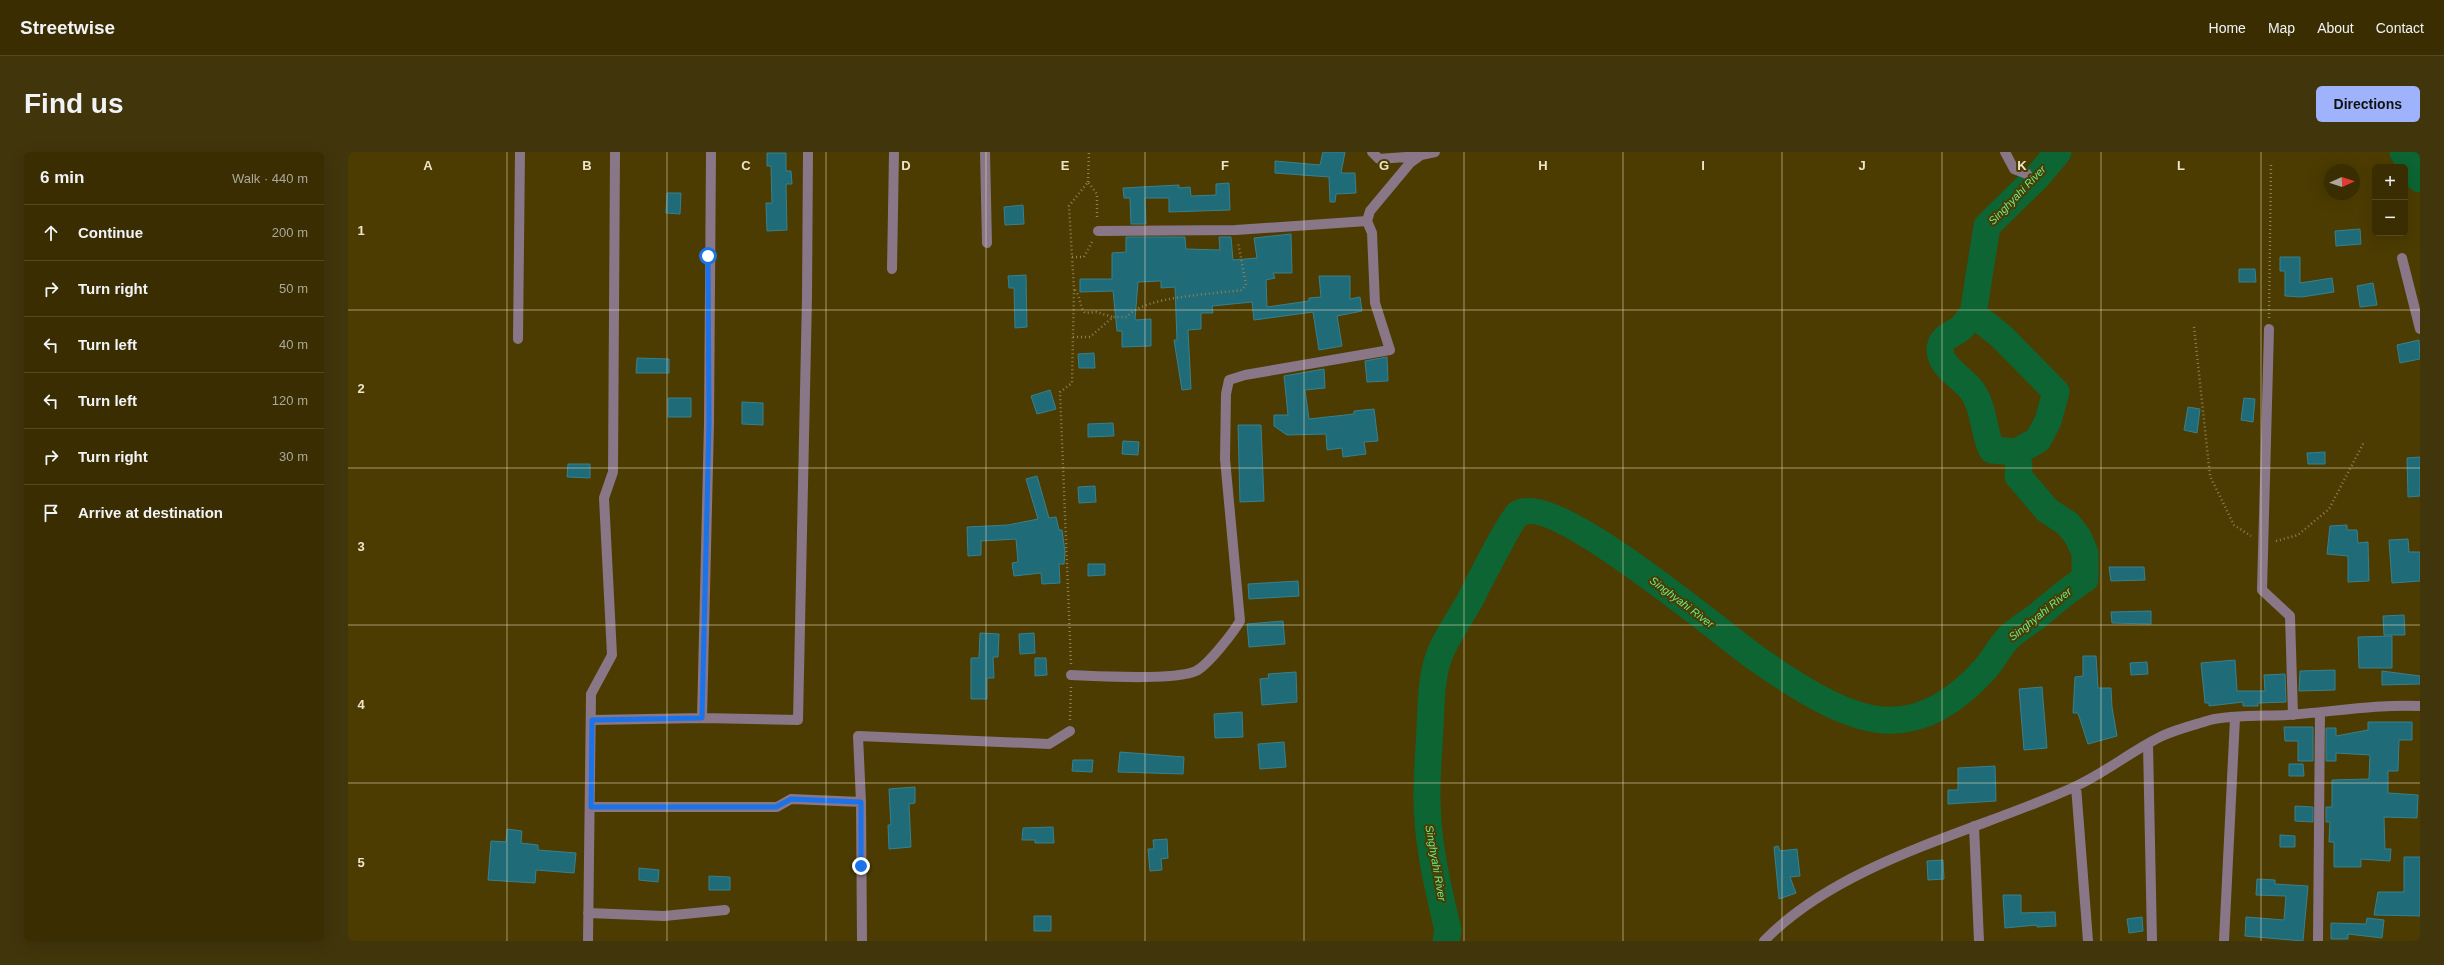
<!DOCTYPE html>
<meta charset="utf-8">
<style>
:root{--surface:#392d01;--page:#40350b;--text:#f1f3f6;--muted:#aba899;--line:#534923;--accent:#9fb3fd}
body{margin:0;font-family:Arial,sans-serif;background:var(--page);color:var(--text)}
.controls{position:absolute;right:12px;top:12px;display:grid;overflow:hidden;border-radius:6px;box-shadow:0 4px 16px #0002}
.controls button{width:36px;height:36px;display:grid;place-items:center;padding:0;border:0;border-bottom:1px solid var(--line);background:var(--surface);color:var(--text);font:20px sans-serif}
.compass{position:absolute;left:1976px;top:12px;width:36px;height:36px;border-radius:50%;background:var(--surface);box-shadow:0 4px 16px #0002;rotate:87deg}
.stop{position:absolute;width:12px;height:12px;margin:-9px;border:3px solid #1a73e8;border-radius:50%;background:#fff}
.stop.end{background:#1a73e8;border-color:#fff;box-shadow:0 1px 4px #0008}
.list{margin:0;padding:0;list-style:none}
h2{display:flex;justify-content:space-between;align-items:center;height:52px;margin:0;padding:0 16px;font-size:17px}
h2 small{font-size:13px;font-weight:400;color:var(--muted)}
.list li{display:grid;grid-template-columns:26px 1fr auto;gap:12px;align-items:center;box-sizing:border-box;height:56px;padding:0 16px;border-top:1px solid var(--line)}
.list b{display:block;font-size:15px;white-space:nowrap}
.list em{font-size:13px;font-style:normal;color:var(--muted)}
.icon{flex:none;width:22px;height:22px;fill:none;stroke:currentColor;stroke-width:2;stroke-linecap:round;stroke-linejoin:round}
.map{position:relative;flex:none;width:2072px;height:789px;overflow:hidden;border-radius:6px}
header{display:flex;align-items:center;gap:24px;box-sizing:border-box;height:56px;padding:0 20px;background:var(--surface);border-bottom:1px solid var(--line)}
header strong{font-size:19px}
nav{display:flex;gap:22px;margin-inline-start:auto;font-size:14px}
.intro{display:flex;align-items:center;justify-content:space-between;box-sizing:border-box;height:96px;padding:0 24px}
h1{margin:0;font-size:28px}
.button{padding:10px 18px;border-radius:6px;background:var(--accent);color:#111;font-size:14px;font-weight:700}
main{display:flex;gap:24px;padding:0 24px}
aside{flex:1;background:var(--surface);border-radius:6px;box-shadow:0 4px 16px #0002}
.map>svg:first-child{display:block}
</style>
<header>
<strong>Streetwise</strong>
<nav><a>Home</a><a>Map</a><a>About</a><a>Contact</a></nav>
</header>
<div class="intro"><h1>Find us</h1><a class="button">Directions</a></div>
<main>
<aside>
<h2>6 min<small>Walk · 440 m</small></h2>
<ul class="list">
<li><svg class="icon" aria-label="ahead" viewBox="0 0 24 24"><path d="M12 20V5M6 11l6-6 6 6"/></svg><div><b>Continue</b></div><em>200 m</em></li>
<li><svg class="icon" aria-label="right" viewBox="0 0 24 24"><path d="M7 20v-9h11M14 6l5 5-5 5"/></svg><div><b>Turn right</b></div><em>50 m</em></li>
<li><svg class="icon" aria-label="left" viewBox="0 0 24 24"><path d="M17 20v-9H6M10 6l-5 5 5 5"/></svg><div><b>Turn left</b></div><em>40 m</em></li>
<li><svg class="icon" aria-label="left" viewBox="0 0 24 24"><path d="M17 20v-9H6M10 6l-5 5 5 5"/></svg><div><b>Turn left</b></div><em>120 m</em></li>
<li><svg class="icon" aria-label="right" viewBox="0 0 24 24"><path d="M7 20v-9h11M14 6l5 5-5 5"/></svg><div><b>Turn right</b></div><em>30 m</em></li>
<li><svg class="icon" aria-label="arrive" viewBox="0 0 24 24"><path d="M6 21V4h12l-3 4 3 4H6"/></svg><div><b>Arrive at destination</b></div></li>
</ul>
</aside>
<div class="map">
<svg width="2072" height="789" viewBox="0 0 2072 789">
<rect width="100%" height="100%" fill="#4c3c01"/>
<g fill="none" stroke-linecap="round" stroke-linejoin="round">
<path stroke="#0c6532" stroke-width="27" d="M2055,0L2072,27
M1625,162C1621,166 1617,172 1613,176C1605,183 1593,184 1592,197C1591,215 1616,226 1625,240C1637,258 1635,280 1644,298L1668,300
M1098,789L1100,778C1089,732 1078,686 1079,639C1079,618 1081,597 1082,577C1083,554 1083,526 1091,504C1098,486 1111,467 1121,450C1128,436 1163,367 1170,362C1206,339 1370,479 1405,504C1439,528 1494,566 1536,568C1577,571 1611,546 1637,517C1646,507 1652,494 1661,485C1669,478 1679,471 1688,465C1704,452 1719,438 1737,427V401L1730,385L1720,372L1699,358L1670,324L1671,314L1668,300L1690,288L1700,269L1708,240L1653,184L1625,162L1639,74L1690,24L1710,0"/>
</g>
<path fill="#206b78" stroke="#39808d" d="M975,0H997L993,21H1007L1008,41L988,42L987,50H982L981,25L927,21V9L972,13Z
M419,1H438V19H443L444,32H438L439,78L419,79L418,51H424L423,14H419Z
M881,31L882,58L821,60V46H797L798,72H783L782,46H776L775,36L831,33V36L842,35L843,44L868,43V32Z
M319,41H333L332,62L318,61Z
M675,53L676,72L657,73L656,55Z
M2012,77L2013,92L1988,94L1987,79Z
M943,82L944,121H925L927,126L918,128L919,155L961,149V146L973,145L971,124H1002V147L1012,145L1014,159L989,164L994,194L971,198L965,160L906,168L904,150L864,154L865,161H853V177L840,178L843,237L834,238L826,188H829L827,135L813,136V129L790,130L787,168L803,167V194L774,195V179H769L765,139L732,140V127H764V101L778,100V85H837L838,97L872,98L871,85H883L885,108L909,106L906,86Z
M1932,105H1952V131L1984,126L1986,140L1954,145L1937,144V119H1932Z
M1891,117H1907L1908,130H1891Z
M678,123L679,175L667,176L666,136H661L660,124Z
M2025,131L2029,153L2012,155L2009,134Z
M2071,188L2072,207L2052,211L2049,193Z
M746,201L747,216H731L730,202Z
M1039,205L1040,229L1019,230L1017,209Z
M289,206L321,207V221H288Z
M976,217L977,236L957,238L961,267L1006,262V259L1026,257L1030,289L1016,290L1018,302L995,305L994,296L979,298L978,282L939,283L926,274V263H940L936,224Z
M702,238L708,257L689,262L683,244Z
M320,246H343V265H320Z
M1896,246L1907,247L1905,270L1893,268Z
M394,250L415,251V273L394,272Z
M1840,255L1852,257L1849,281L1836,278Z
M765,271L766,284L740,285V272Z
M890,273H913L916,349L892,350Z
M775,289L791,290L790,303L774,302Z
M1977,300V312H1960L1959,301Z
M2072,305V344L2060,345L2059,306Z
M220,312H242V326L219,325Z
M689,324L701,366L708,365L711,378H714L717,400L716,412H711L712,431L694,432L693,421L666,424L664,411L670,410L668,387L633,389V403L620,404L619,375L660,373L690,367L678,327Z
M747,334L748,350L731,351L730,335Z
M1999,373V378H2009L2010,391L2020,390L2021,429L2000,430V404L1979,402L1982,374Z
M2060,387L2061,400H2072V429L2044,431L2041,388Z
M740,412H757V423L740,424Z
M1761,415H1796L1797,428L1763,429Z
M950,429L951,444L901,447L900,432Z
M1803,459V472L1764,471L1763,460Z
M2056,463L2057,483H2036L2035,464Z
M935,469L937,492L901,495L899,472Z
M632,481L651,482L650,505H645L646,526H639V547H623V506H631Z
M686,481L687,501L672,502L671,482Z
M2044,484V516H2011L2010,485Z
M1735,504H1748L1750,536H1763L1764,555L1769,584L1740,592L1730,561H1725L1727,525L1735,524Z
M687,506H698L699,523L687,524Z
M1887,508L1889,539H1917L1916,523L1937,522L1938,550L1910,551V554H1895V550L1861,554V551H1857L1853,511Z
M1799,510L1800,522L1783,523L1782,511Z
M1987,518V538L1951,539L1952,519Z
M2034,519L2072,524V532L2034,533Z
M948,520L949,550L914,553L912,527L921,526L920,522Z
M1694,535L1699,596L1676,598L1671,537Z
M894,560L895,585L867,586L866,562Z
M2020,570H2064V588H2051L2050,619H2040V641L2070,643L2069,666L2036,665L2037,697H2043L2042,709L2013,707V715H1986V690H1981L1982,670H1978V655H1984V628L2021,627L2022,603L1988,601V609H1978V576H1988V584L2020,578Z
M1936,575H1965V609H1950V589H1937Z
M936,590L938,615L912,617L910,592Z
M772,600L836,605L835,622L770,620Z
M725,608H745L744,620L724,619Z
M1941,612H1955L1956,624H1941Z
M1647,614L1648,649L1600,652V638H1610V616Z
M567,635V651L561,652L563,695L541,697L540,673H543L541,637Z
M1947,654L1965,655V670L1947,669Z
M705,675L706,691H687V688H674L675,676Z
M159,677L174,679L173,691L190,693V698L228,701L226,721L188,718L187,731L140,728L143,689L158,690Z
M1932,683L1947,684V695H1932Z
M819,687L820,706L813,707L814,718L802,719L800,697H806L805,688Z
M1430,694L1432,699L1449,697L1452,724L1442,725L1448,741L1431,747L1426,695Z
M2056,705H2072V764L2026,763L2030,740H2056Z
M1595,708L1596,727L1580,728L1579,709Z
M291,716L311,718L310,730L291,728Z
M361,724L382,725V738H361Z
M1909,727L1927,728V732L1960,734L1955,789L1897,784L1898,765L1936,768L1938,744L1908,743Z
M1655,743H1673V761L1707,760L1708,774L1689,775V773L1657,776Z
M686,764H703V779H686Z
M1794,765L1795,779L1781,781L1779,767Z
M2019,766L2036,768L2034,786L2000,782V787H1983V771L2018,772Z"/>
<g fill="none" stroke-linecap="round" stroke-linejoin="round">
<path stroke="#8e8153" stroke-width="2.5" stroke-dasharray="1 3" stroke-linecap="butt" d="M740,30L741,0
M724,105H736L744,90
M727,138C733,145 731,154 737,161L748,160L765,165
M1921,166L1923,13
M1846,175L1862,324L1886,373L1903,384
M725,185H742L765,165H779C795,144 867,142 894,138L898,133L890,90
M1928,389L1950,383L1981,357L2016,290
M723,512L712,240L724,231L726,137L721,54L740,30L749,42V68
M722,568L723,535"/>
<path stroke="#897686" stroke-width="10" d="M637,0L639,91
M1024,0L1031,7L1071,4
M1657,0L1666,17L1679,22
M750,79L888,78L1019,69
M2054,106L2072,177
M544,117L546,0
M1921,177L1914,438L1942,464L1945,563
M170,187L172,0
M723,523C749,524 826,529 848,519C860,513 885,481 892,469L877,307L878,242L881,228L897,223L1042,198L1027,151L1024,81L1019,69L1022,59L1062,11L1073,3L1087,0
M354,566L450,568L459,145L460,0
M244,568L354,566L361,271L363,0
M1800,592L1804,789
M1728,634L1740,789
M513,650L514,789
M243,655H429L443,647L513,650L510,584L701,592L722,579
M1626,674L1631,789
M240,761L316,764L377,758
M240,789L243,542L264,503L256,346L265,320L267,0
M1416,789C1492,710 1626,680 1724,636C1756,622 1783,599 1814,584C1829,577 1846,573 1862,568C1880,563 1919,564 1940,563C1984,560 2028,552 2072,554
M1876,789L1887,566
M1970,789L1972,561"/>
</g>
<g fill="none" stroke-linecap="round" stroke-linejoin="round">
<path stroke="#1a73e8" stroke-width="5" d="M360,104L361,271L354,566L244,568L243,655H428L443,647L513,650V714"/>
</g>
<path fill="none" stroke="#ede4c9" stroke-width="1" stroke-opacity="0.55" d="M159,0V789M319,0V789M478,0V789M638,0V789M797,0V789M956,0V789M1116,0V789M1275,0V789M1434,0V789M1594,0V789M1753,0V789M1913,0V789M0,158H2072M0,316H2072M0,473H2072M0,631H2072"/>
<g text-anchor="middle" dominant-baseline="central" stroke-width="4" stroke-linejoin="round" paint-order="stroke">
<g font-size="11" font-style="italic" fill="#66ea90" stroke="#4c3c01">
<text transform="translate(1669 43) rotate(-46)">Singhyahi River</text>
<text transform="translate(1334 450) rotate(37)">Singhyahi River</text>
<text transform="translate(1692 462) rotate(-39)">Singhyahi River</text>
<text transform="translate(1088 711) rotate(80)">Singhyahi River</text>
</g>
</g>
<g font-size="13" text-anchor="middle" font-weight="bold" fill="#ede4c9" stroke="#4c3c01" stroke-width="4" stroke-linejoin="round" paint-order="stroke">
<text x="80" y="18">A</text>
<text x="239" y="18">B</text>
<text x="398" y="18">C</text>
<text x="558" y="18">D</text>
<text x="717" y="18">E</text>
<text x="877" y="18">F</text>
<text x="1036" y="18">G</text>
<text x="1195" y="18">H</text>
<text x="1355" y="18">I</text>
<text x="1514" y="18">J</text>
<text x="1674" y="18">K</text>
<text x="1833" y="18">L</text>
<text x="13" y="83">1</text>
<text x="13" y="241">2</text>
<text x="13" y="399">3</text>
<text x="13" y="557">4</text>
<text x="13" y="715">5</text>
</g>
</svg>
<div class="controls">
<button>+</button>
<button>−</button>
</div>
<svg class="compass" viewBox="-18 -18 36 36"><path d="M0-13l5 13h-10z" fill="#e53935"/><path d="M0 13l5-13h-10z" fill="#aba899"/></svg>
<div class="stop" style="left:360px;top:104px"></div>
<div class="stop end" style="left:513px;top:714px"></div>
</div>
</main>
